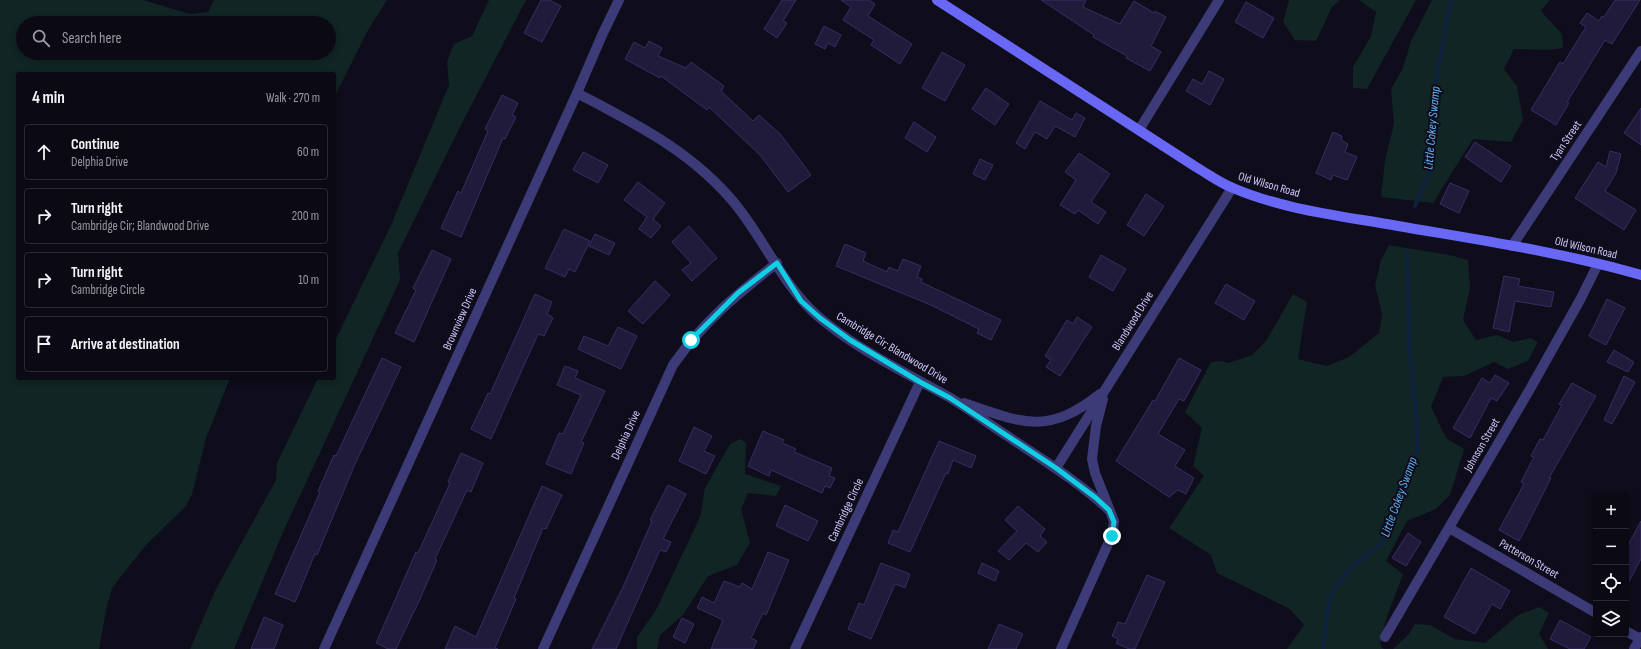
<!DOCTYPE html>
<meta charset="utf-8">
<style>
:root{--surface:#0b0914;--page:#14121d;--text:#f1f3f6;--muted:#9a9aa0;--line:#2b2a34}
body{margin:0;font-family:"Sofia Sans Condensed",sans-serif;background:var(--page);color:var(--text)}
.controls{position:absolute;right:12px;bottom:12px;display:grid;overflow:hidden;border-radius:4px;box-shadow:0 2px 6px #0003}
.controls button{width:36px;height:36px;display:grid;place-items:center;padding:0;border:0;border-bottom:1px solid var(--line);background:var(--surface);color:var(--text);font:20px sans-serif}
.stop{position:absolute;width:12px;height:12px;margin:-9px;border:3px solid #0fd0e3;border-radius:50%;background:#fff}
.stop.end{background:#0fd0e3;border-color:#fff;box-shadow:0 1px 4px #0008}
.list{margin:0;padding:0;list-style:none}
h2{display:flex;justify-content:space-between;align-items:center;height:52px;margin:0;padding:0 16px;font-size:17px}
h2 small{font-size:13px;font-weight:400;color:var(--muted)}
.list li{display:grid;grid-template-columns:26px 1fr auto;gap:12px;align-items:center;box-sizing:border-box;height:56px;margin:0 8px 8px;padding:0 8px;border:1px solid var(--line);border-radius:4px}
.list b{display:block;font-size:15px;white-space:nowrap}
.list p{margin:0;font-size:13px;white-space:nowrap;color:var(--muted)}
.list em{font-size:13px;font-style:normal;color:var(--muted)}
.icon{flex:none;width:22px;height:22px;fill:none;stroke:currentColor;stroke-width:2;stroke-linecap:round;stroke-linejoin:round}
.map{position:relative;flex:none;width:1641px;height:649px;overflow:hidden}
.search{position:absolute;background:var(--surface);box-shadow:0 2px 6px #0003;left:16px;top:16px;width:320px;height:44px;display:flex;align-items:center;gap:10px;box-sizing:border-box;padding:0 14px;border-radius:22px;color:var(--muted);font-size:15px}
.panel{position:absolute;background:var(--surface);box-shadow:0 2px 6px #0003;left:16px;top:72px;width:320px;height:308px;border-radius:4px}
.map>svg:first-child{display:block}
</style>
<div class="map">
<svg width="1641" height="649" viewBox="0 0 1641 649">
<rect width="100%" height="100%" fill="#0f0c1b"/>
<path fill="#102524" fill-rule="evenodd" d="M0,0H143L190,14L208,12L214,0H387L368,30L334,98V74H18V378H230L206,438L192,494L186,506L145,546L112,588L107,606L99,649H0ZM23,23H329V53H23Z
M489,0H526L459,129L398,253L400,280L284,530L234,649H190L216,589L276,480L277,463L318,378H334V343L391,225L449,85L447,62L454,44L472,36Z
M1289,0H1340L1332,7L1316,41L1295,40L1283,22Z
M1359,0H1416L1367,89L1353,88V67L1371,36L1376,12Z
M1432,0H1550L1541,11L1562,34L1563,48L1547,50L1514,49L1504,69L1517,86L1523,120L1511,142L1473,139L1433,203L1381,197L1385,160L1394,124L1391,89L1403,68L1411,41Z
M1389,245L1450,255L1468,260L1470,288L1463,320L1476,340L1497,335L1514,342L1530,338L1538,342L1528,361L1508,369L1494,362L1464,376L1443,377L1431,407L1446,438L1464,449L1450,495L1436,509L1407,521L1386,561L1403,574L1387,617L1380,645L1384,649H1287L1304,625L1290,609L1217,573L1211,555L1169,528L1204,476L1193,466L1202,428L1185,412L1211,362L1222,361L1228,363L1252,355L1266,341L1293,294L1307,302L1298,359L1326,366L1349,357L1379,333L1382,314L1375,285L1381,260Z
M740,439L746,443L745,474L781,486L776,496L748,493L741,509L750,543L737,565L708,576L683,615L660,635L657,649H637V637L656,610L700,517L705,488L730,444Z
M1539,607L1549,613L1539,634L1548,649H1393L1409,634L1415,624L1430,625L1455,639L1485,643L1518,615Z"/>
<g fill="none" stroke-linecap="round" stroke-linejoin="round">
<path stroke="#0e213d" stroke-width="4" d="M1415,206L1430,172L1431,106L1451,0
M1323,649L1329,600L1335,587L1350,568L1382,543L1412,471L1417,449V426L1409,341L1407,251"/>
</g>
<path fill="#201a3b" stroke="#382d65" d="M541,0H549L561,6L542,42L524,33Z
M782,0H796L783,21L787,23L777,38L764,29Z
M841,0H869L875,4L868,16L912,44L900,64L871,45L874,40L843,20L851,7Z
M1041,0H1086L1083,7L1120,24L1134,1L1154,13L1155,11L1166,17L1151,46L1161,52L1150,71L1126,58L1127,56L1093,37L1094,35Z
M1615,0H1640L1612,44L1605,40L1567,102L1569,103L1556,125L1531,110L1560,62L1563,64L1586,27L1580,23L1587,13L1599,21L1602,16L1604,17Z
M1246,2L1274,18L1263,38L1235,22Z
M824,26L841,35L835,47L828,43L825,49L815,44Z
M649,41L662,48L658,56L686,68L691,62L724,86L721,91L753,121L759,115L781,135L811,175L788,192L760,155L709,107L707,110L661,76L660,78L625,59L634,42L645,48Z
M942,52L965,65L945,101L922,88Z
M1209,71L1224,79L1210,105L1186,91L1193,79L1202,84Z
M986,88L1009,104L995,125L972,109Z
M502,95L518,103L512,115L516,117L505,139L503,138L461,237L441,228L458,191L461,193L488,131L485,129Z
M1040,101L1072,120L1076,113L1085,118L1075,137L1055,126L1047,139L1035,132L1025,149L1016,143Z
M1641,108V145L1624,133Z
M914,122L936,137L927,152L905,138Z
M1333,132L1342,136L1341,140L1348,144L1345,152L1357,157L1347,180L1333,175L1331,180L1316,173Z
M1475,142L1511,166L1501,182L1465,157Z
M1610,151L1621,154L1616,173L1605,191L1636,210L1624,230L1575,198L1598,162L1606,167Z
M583,152L608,165L598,183L573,170Z
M1079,153L1110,174L1091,202L1106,212L1098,224L1078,210L1075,214L1060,205L1076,180L1065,172Z
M980,159L993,165L985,180L973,174Z
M638,182L665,203L653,219L661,226L651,238L639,229L647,217L624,200Z
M1450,183L1469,191L1459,213L1440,204Z
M1146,194L1164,206L1144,236L1127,225Z
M689,226L717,258L692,281L682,270L691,263L672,242Z
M564,229L590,241L575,272L569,269L565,277L545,268Z
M595,234L615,243L609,255L589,246Z
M845,244L866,253L863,261L887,272L889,267L898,271L903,259L921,266L917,277L922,279L921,282L1001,320L991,340L977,333L979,329L931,305L836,266Z
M432,250L451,259L414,342L395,333L416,290L413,288Z
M1101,255L1126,269L1113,291L1089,277Z
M1504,276L1520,279L1518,286L1554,292L1551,307L1515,301L1509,332L1493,328Z
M655,281L670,295L643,324L628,311Z
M1226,284L1255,301L1244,320L1215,303Z
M535,294L552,302L547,314L553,318L544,336L538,334L491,439L471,429L488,393L490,394Z
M1607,299L1625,308L1606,345L1589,336Z
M1077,317L1092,327L1060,376L1046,367L1051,360L1045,356L1067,320L1073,324Z
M618,327L637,336L621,369L578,349L584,336L608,346Z
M1614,350L1634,362L1628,372L1607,362Z
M382,358L401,367L355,464L317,555L315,554L295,602L275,594L320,492L318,491L334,455L336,456Z
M1179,358L1201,370L1184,401L1179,399L1158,434L1185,450L1175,466L1194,478L1186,494L1178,490L1169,497L1116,461L1153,400L1155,401Z
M565,366L578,371L575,378L605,391L581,442L584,443L571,474L546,464L559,433L563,434L581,395L557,385Z
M1495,375L1509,383L1497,401L1491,398L1470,438L1453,428L1482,378L1490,383Z
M1624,376L1635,382L1612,424L1604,420Z
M1572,383L1596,396L1549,478H1551L1519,541L1499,530L1524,484L1521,482L1534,457L1531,456L1540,439L1543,440L1562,405L1559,404Z
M694,427L712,436L704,451L715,456L706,474L679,461Z
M763,431L784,440L782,443L796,449L794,452L832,468L829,476L835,478L830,488L825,486L822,493L771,470L769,476L748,466Z
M939,441L976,456L971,468L953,460L948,474L946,473L910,552L888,543L893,530L898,532Z
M461,453L483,463L471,492L467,490L435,559L437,560L420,599L396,649H388L376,643L416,552L418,553L450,483L448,482Z
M668,485L686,494L663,539L671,542L666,552L660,550L616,649H592L624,585L652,521L650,520Z
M542,486L562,495L546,529L543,528L514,598L516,599L495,648L498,649H445L455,626L476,637Z
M785,505L818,521L808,541L776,526Z
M1018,506L1045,529L1040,536L1047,542L1038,552L1026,543L1009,560L998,551L1017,531L1005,520Z
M1641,521V559L1626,587V549Z
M1408,533L1421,542L1406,566L1392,558Z
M768,552L789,560L766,615L763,613L751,638L757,641L753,649H711L723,620L697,608L702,597L714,603L724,581L740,587L742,583L752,589Z
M881,563L910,574L905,588L895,584L871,639L848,629L859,603L864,605Z
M982,563L999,571L995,581L978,573Z
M1471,568L1510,591L1500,609L1492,604L1475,634L1444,617Z
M1147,575L1165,582L1135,649H1129L1116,643L1118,639L1112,636L1118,622L1125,624Z
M264,617L283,625L274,649H251Z
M682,618L694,624L685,643L673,637Z
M1560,620L1591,637L1584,649H1570L1550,639Z
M999,624L1023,634L1016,649H988Z"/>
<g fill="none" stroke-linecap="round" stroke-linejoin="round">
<path stroke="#3c3a77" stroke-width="10" d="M577,93C636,124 693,152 736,205C765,241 785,289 820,318C858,350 906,373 949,397C969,409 989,424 1009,437C1043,460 1079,482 1109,510
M1139,130L1219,0
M1512,246L1641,51
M964,403C1022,423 1047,436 1100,394
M1056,468L1232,188
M1449,528L1596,613
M1626,631L1640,639
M1385,637L1530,389L1580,300L1598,264
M324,649L577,93L603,33L619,0
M543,649L673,365C704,321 736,295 777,263
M795,649L920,382
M1061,649L1112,535L1114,521L1095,473L1092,459L1096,426L1103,399
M1634,649L1641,637"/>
<path stroke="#6967f5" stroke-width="10" d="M937,0L1196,167C1208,174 1220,183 1233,188C1284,210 1343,216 1398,226C1479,240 1562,252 1641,275"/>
</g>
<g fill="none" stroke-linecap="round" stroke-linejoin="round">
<path stroke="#0fd0e3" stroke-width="5" d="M691,340L738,293L777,263L801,301L820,318L850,340L920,382L950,398L1056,468L1096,498L1109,510L1114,522L1112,536"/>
</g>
<g text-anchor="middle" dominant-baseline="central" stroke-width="4" stroke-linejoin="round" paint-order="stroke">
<g font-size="12" fill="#cfcafc" stroke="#0f0c1b">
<text transform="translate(1566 141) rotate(-56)">Tyan Street</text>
<text transform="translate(1269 185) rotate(16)">Old Wilson Road</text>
<text transform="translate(1586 248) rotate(13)">Old Wilson Road</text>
<text transform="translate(460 319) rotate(-66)">Brownview Drive</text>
<text transform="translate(1133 321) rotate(-58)">Blandwood Drive</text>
<text transform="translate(892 348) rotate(31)">Cambridge Cir; Blandwood Drive</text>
<text transform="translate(626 435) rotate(-65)">Delphia Drive</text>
<text transform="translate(1482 445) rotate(-60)">Johnson Street</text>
<text transform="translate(846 510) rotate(-65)">Cambridge Circle</text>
<text transform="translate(1529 559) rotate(30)">Patterson Street</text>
</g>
<g font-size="13" font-style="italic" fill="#5fb1f5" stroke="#0f0c1b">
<text transform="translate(1432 128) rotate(-85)">Little Cokey Swamp</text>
<text transform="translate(1399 497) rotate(-70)">Little Cokey Swamp</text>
</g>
</g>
</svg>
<div class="controls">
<button>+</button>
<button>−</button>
<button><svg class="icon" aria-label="locate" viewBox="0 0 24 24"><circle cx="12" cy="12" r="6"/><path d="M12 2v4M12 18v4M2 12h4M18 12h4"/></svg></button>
<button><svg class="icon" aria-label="layers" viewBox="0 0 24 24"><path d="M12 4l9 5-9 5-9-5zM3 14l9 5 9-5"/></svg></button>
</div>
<div class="stop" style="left:691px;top:340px"></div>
<div class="stop end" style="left:1112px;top:536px"></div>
<div class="search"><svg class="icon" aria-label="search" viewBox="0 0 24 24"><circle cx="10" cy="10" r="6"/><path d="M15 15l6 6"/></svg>Search here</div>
<section class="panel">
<h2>4 min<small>Walk · 270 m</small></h2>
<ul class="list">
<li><svg class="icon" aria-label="ahead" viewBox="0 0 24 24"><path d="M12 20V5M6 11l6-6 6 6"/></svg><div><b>Continue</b><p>Delphia Drive</p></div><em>60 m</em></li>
<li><svg class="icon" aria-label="right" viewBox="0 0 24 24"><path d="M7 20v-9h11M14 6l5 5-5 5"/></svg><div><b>Turn right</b><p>Cambridge Cir; Blandwood Drive</p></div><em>200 m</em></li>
<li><svg class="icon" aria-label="right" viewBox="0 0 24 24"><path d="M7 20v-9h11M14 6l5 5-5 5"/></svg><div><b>Turn right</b><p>Cambridge Circle</p></div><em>10 m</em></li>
<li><svg class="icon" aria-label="arrive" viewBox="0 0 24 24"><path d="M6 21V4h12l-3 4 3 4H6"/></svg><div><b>Arrive at destination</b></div></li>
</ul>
</section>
</div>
